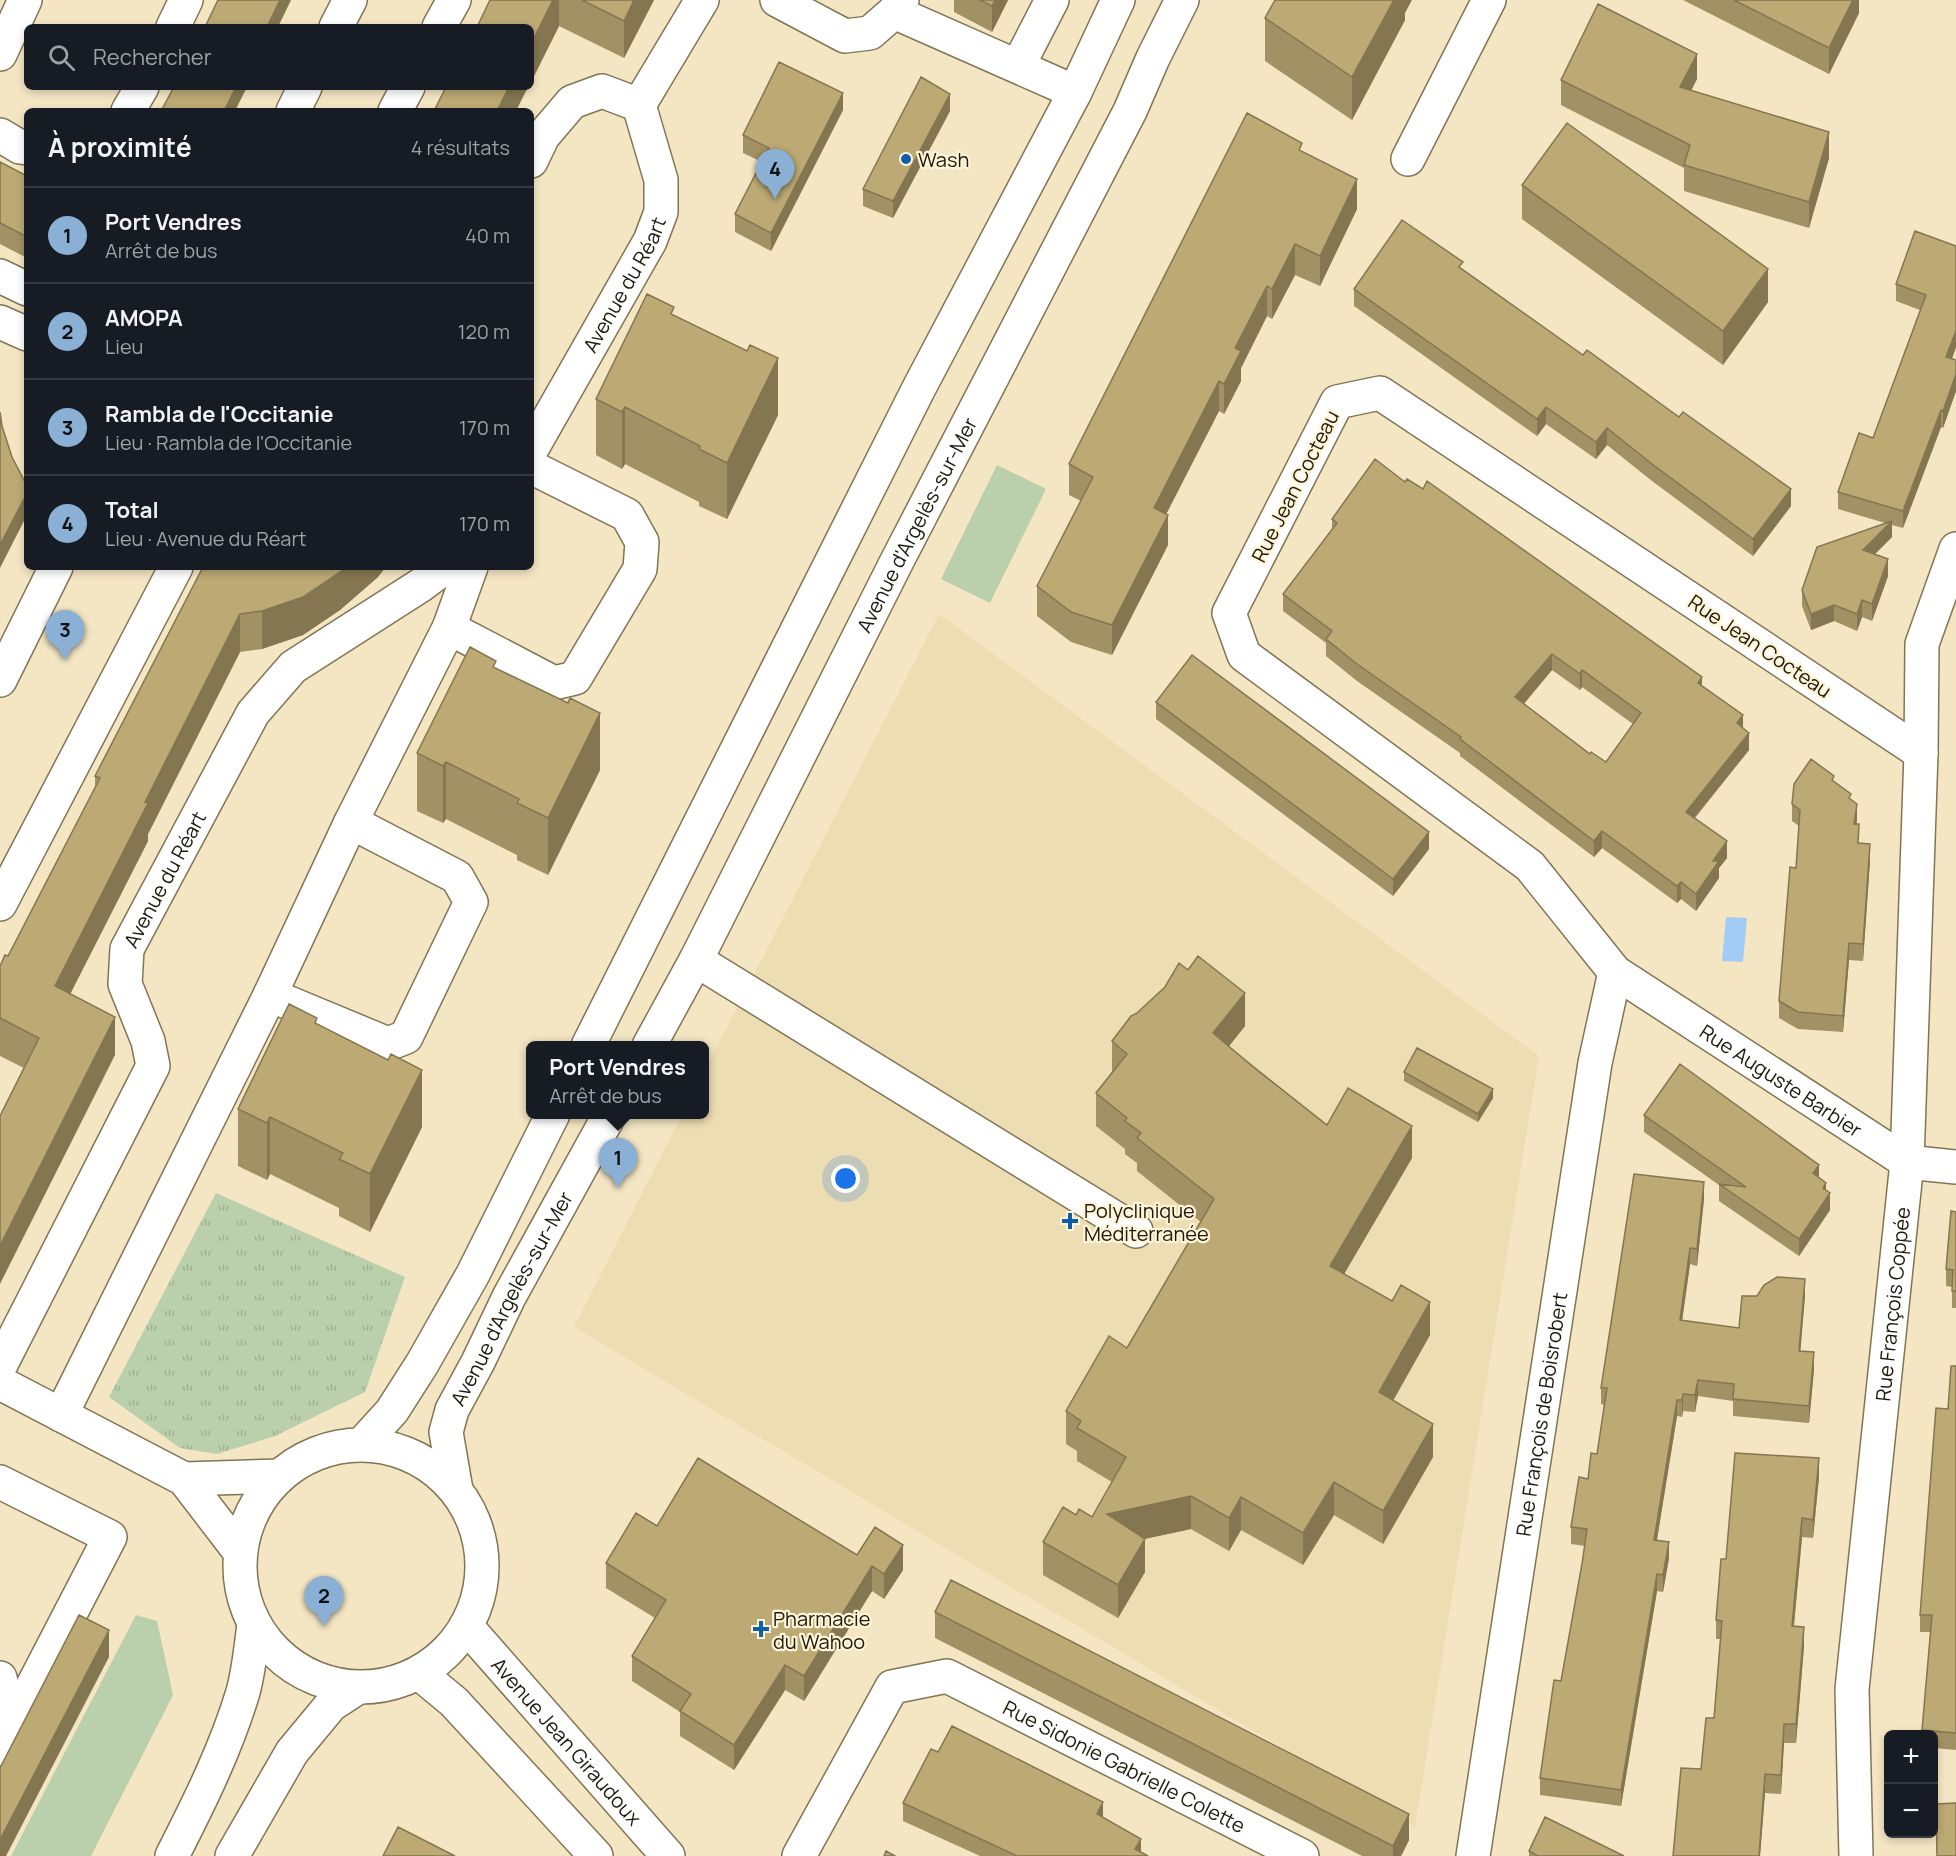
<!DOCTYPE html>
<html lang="fr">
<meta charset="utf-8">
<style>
:root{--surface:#171b24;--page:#242831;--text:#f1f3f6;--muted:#9ea1a6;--line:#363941;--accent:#8bb0d5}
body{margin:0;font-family:Manrope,sans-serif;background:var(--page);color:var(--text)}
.controls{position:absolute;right:18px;bottom:18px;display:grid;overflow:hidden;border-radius:9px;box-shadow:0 3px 9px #0003}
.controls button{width:54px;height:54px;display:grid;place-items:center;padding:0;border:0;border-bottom:2px solid var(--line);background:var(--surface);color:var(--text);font:30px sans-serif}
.you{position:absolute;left:846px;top:1179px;width:21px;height:21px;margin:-15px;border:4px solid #fff;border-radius:50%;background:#1a73e8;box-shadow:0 0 0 9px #1a73e833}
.badge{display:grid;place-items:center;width:39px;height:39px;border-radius:50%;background:var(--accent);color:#111;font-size:20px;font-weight:700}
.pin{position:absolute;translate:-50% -50px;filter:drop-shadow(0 2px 3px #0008)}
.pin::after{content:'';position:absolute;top:32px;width:21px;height:18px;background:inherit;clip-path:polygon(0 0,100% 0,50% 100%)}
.popup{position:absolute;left:526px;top:1041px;width:183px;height:78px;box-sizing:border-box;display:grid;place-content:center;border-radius:9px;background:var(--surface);filter:drop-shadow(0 2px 4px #0005);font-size:20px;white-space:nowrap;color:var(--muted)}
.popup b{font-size:22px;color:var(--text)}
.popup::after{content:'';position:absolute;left:50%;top:100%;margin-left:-12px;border:12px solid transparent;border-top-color:var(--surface)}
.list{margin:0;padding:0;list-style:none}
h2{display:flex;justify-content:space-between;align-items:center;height:78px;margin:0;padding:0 24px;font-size:26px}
h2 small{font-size:20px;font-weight:400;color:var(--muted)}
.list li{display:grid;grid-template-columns:39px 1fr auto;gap:18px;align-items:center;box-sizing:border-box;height:96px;padding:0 24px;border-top:2px solid var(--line)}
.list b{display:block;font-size:22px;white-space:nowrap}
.list p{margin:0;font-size:20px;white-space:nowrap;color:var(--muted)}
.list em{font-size:20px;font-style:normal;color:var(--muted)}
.icon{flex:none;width:33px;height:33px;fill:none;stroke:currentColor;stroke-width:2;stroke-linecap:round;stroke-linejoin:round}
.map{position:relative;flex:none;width:1956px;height:1856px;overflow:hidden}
.search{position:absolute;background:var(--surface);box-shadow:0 3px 9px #0003;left:24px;top:24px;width:510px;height:66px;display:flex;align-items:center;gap:15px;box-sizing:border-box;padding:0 21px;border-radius:9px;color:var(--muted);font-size:22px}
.panel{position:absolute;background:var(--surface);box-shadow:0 3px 9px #0003;left:24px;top:108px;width:510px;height:462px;border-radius:9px}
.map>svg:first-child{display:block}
</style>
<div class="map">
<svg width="1956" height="1856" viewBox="0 0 1956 1856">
<defs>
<pattern id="grass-tufts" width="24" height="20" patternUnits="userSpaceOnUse" patternTransform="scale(1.5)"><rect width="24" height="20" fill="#bacfac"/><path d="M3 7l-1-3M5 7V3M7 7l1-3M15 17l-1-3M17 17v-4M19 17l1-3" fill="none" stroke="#9fb193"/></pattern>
</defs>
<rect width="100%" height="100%" fill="#f4e6c3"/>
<path fill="#edddb2" d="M939,614L1539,1056L1415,1827L574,1327L682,1115L705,1114V1070Z"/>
<path fill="url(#grass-tufts)" d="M216,1193L405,1277L365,1392L275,1436L217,1454L180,1448L109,1397Z"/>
<path fill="#bacfac" d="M997,465L1046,489L990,603L941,579Z
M136,1615L157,1621L173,1695L91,1856H11Z"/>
<path fill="#a2cbf5" d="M1726,917L1747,918L1743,962L1722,961Z"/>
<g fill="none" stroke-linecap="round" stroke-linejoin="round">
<g stroke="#817555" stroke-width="36">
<g id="minor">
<path d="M777,0L845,36L870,33L894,12L902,0"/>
<path d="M894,12L1075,92"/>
<path d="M173,27L186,0"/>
<path d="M336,27L350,0"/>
<path d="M439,27L454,0"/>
<path d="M0,54L25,0"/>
<path d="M1018,66L1052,0"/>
<path d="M128,111L142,87"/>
<path d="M293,111L305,87"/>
<path d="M395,111L408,87"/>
<path d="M0,135L20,147L27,148"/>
<path d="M1408,159L1489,0"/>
<path d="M531,161L543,136L572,102L602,91L639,105L702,0"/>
<path d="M0,276L27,289"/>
<path d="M0,322L27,334"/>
<path id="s1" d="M531,450L650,241L661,212V180L639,105"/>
<path d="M449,628L554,683L575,678L640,569L642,542L627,515L531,467"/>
<path d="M0,680L56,567"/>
<path id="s2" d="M1921,753L1380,393L1337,402L1229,613L1244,655L1530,866L1615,972L1907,1162L1956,1167"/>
<path d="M0,904L176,567"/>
<path d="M696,960L1136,1231"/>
<path d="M270,995L388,1044L406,1037L471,902L457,877L351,822"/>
<path id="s3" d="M0,1366L153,1066L148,1041L125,984L127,949L253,713L293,667L421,585L445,567"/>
<path d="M0,1383L184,1479L240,1552"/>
<path d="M61,1415L270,995L351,822L449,628L471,567"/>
<path d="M184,1479L279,1476"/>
<path d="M0,1482L110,1537L0,1749"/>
<path id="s4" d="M466,1626L668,1856"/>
<path d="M419,1673L454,1702L596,1856"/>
<path d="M0,1678L12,1725"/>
<path id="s5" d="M799,1856L892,1687L947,1676L1302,1856"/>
<path id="s6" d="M1473,1856L1595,1063L1615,972"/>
<path id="s7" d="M1856,1856L1852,1689L1907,1162L1921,753L1922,644L1956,549"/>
</g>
</g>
<g stroke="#817555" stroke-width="36">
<g id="secondary">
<path d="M588,1046L919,388L1075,92L1118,0"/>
<path id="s8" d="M649,1046L696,960L897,561L1130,111L1153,58L1182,0"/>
<path d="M362,1444L392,1411L422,1364L473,1274L553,1114"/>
<circle cx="361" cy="1566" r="121"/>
<path id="s9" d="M456,1490L446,1432L452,1410L478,1362L509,1297L610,1114"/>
<path d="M172,1856C199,1803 226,1749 243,1692C249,1670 251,1647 254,1624"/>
<path d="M232,1856L292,1752L331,1705L357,1688"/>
</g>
</g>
<use href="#minor" stroke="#fff" stroke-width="33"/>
<use href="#secondary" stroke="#fff" stroke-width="33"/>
</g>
<path fill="#a29164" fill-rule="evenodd" d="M490,0H654L624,58L559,26L531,82V27Z
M954,0H1008L992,32L954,12Z
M1683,0H1859V13L1829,74Z
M1405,13V20L1352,120L1265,61V18Z
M1697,79L1691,90L1829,158L1809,228L1684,191V168L1561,105V80Z
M843,110L771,251L735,232V214L762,162L743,153V135Z
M950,111L893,218L863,206V189Z
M1302,151L1357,209L1320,286L1295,275L1272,319L1267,316L1241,368V381L1224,414L1219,411L1166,514L1168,545L1112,655L1071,642L1037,616V586L1081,501L1069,495V464Z
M0,162L27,176V258L0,244Z
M1522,185L1768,302L1723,365L1522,219Z
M1956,246V347L1952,359L1956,360V391L1943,428L1941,427L1903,528L1892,525V537L1875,554L1888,576L1872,621L1862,617L1857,631L1834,621L1811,630L1802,606V590L1885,523L1838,509V492L1873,438L1920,310L1896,301V284Z
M1463,269L1791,506L1753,556L1652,481L1607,445L1596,459L1546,424L1537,436L1354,306V289Z
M674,315L778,415L727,519L699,506V502L625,464L622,469L596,455V399Z
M1405,482L1702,686L1743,728L1749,750L1695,818L1727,858L1719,868V878L1696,911L1681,899L1677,903L1602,848L1594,857L1460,756V753L1357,681L1326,656V643L1283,611V594L1332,529V519ZM1552,670L1580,690L1582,687L1633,724L1606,762L1590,754L1524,704Z
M203,567L378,577L340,610L303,635L262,649L240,652L148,834V841L70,994L115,1055L24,1068L0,1056V966L8,956L95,787V776Z
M496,668L600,770L548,875L517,860V855L446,819L443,823L417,811V753Z
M1156,702L1429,849L1393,896L1156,719Z
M1834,781L1851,800L1857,820L1856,824L1859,843L1870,861L1863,961L1849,960L1843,1032L1798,1029L1779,1018V1001L1796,868L1799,826L1792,821V804Z
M1137,1013L1245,1026L1229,1046L1327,1125L1412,1158L1344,1274L1430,1335L1393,1401L1433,1457L1383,1544L1334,1515L1303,1565L1241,1530L1229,1551L1191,1529L1144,1539L1145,1572L1118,1618L1043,1575V1542L1076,1515L1092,1517L1112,1482L1077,1461V1451L1066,1444V1411L1127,1348L1201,1222L1137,1171V1163L1125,1154V1149L1096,1126V1093L1112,1072V1041Z
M317,1024L422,1127L370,1232L339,1216V1208L270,1174L267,1180L238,1166V1109Z
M1404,1072L1493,1098L1478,1122L1404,1081Z
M1644,1115L1819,1177L1826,1190L1830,1210L1799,1256L1719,1201V1185L1644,1132Z
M1704,1199L1697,1266L1690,1264L1682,1320L1739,1328L1757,1296H1805L1800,1351L1814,1369L1809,1423L1733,1416V1401L1698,1396L1695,1412L1683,1411L1682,1417L1677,1416L1657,1540L1669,1558L1663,1592L1657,1591L1621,1806L1540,1795V1778L1561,1681L1585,1546L1571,1544V1527L1597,1454L1604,1405L1601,1404V1388Z
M1956,1212V1308H1952V1287L1946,1286V1269Z
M1956,1366V1750L1934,1748V1734H1922L1931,1632H1920V1615L1948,1409Z
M1819,1477L1813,1538L1802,1537L1794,1626L1804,1646L1796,1743H1784L1781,1794L1765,1793L1760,1856H1673L1701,1769L1714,1718L1720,1639H1716V1620L1726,1559Z
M657,1526L857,1555L903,1570L884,1599L872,1591L804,1701L785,1690L734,1770L680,1736V1712L632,1681V1656L655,1618L606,1588V1563Z
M935,1612L1409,1840L1401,1856H1362L935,1638Z
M938,1752L1103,1817L1141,1852L1148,1856H980L903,1821V1803Z
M1529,1851L1624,1856H1529Z"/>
<path fill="#847651" d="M280,0H291L278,27H267Z
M553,0H559V26L531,82V44Z
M634,0H654L624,58V21Z
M995,0H1008L992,32V6Z
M1394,0H1412L1405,13V20L1352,120V77Z
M1853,0H1859V13L1829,74V48Z
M1697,54V79L1680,113V87Z
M236,87H247L235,111H224Z
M509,87H528L516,111H497Z
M843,93V110L771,251V233Z
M950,94V111L893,218V201Z
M1829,132V158L1809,228V202Z
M1357,179V209L1320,286V256Z
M1295,244V275L1272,319V289Z
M1768,269V302L1723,365V331Z
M1267,286V316L1241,368V381L1224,414V384L1235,348Z
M1956,331V347L1946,374V357Z
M778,358V415L727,519V463Z
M1956,374V391L1943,428V411Z
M1219,381V411L1154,538V508Z
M625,407V464L622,469V412Z
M1546,407V424L1537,436V419Z
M1941,410V427L1903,528V511Z
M1607,428V445L1596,459V442Z
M1791,489V506L1753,556V539Z
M27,493V515L0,568V545Z
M1168,515V545L1112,655V625Z
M1892,521V537L1863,566V550Z
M1888,559V576L1872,621V604Z
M346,567H386L378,577L340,610L303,635L262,649V611Z
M1862,600V617L1857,631V614Z
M1834,605V621L1811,630V614Z
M240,614V652L148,834V841L55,1024V986L145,802Z
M1552,654V670L1515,714V697Z
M1582,670V687L1580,690V674Z
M1702,677V694L1698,683Z
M600,713V770L548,875V818Z
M1743,715V732L1737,723Z
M1749,733V750L1686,828V812Z
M446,762V819L443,823V766Z
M1857,804V820L1854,840V824Z
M1602,831V848L1594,857V841Z
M1429,832V849L1393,896V879Z
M1727,841V858L1719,868V878L1696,911V894L1713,861Z
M1870,844V861L1863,961V944Z
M1681,882V899L1677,903V886Z
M1849,943V960L1843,1032V1016Z
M1245,993V1026L1213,1066V1033Z
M115,1017V1055L0,1284V1246Z
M422,1070V1127L370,1232V1174Z
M1493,1089V1098L1478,1122V1114Z
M270,1117V1174L267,1180V1123Z
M1412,1126V1158L1330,1298V1266Z
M1819,1165V1182L1813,1173Z
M1704,1182V1199L1697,1266V1249Z
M1826,1183V1198L1830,1193V1210L1799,1256V1239L1823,1188Z
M1690,1248V1264L1680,1336V1320Z
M1805,1279V1296L1799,1368V1351Z
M1430,1302V1335L1379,1425V1392Z
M1814,1352V1369L1809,1423V1406Z
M1698,1380V1396L1695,1412V1395Z
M1683,1394V1411L1682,1417V1400Z
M1677,1400V1416L1654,1557V1540Z
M1433,1424V1457L1383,1544V1511Z
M1819,1458V1477L1813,1538V1520Z
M1334,1482V1515L1303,1565V1533Z
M1191,1496V1529L1107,1547V1514Z
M1241,1497V1530L1229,1551V1518Z
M1802,1518V1537L1792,1645V1626Z
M1145,1539V1572L1118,1618V1585Z
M1669,1542V1558L1663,1592V1575Z
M903,1545V1570L884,1599V1574Z
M872,1566V1591L804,1701V1676Z
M1657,1574V1591L1621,1806V1790Z
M1804,1627V1646L1796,1743V1724Z
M109,1630V1657L6,1856H0V1840Z
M785,1665V1690L734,1770V1745Z
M1784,1724V1743L1781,1794V1775Z
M1765,1774V1793L1760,1856H1759Z
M1103,1802V1819L1097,1814Z
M1409,1814V1840L1401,1856H1393V1846Z
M1141,1839V1856L1135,1849Z"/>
<path fill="#bca974" stroke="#847651" stroke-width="1.5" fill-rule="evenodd" d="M218,0H280L267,27H205Z
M490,0H553L531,44V27H477Z
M582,0H634L624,21Z
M980,0H995L992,6Z
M1275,0H1394L1352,77L1265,18Z
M1734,0H1853L1829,48Z
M1598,4L1697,54L1680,87L1829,132L1809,202L1684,165L1690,145L1561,80Z
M779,62L843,93L771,233L735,214L769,148L743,135Z
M921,77L950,94L893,201L863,189Z
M174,87H236L224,111H161Z
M446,87H509L497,111H434Z
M1247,113L1302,143L1299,150L1357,179L1320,256L1295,244L1272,289L1267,286L1235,348L1241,351L1224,384L1219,381L1154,508L1168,515L1112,625L1071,612L1037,586L1093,477L1069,464Z
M1567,123L1768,269L1723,331L1522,185Z
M0,162L27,176V237L0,223Z
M1402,220L1463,262L1459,267L1583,355L1587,350L1679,417L1683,412L1791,489L1753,539L1652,464L1607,428L1596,442L1546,407L1537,419L1354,289Z
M1915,231L1956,246V331L1946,357L1956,360V374L1943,411L1941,410L1903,511L1838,492L1859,433L1873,438L1926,295L1896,284Z
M647,294L674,307L671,314L747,351L750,345L778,358L727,463L699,449L700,446L625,407L622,412L596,399Z
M0,412L2,426L12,457L27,486V493L0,545Z
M1375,459L1405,482L1407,479L1423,489L1427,481L1702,677L1698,683L1743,715L1737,723L1749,733L1686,812L1727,841L1713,861H1719L1696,894L1681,882L1677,886L1602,831L1594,841L1460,739L1461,737L1357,664L1326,639L1332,631L1283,594L1337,523L1332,519ZM1552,654L1580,674L1582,670L1641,713L1606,762L1591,752L1590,754L1515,697Z
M1892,521L1863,550L1888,559L1872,604L1862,600L1857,614L1834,605L1811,614L1802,590L1817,547Z
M203,567H346L340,572L303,597L262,611L240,614L145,802L148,803L55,986L115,1017L0,1246V1116L39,1038L0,1018V966L5,955L8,956L100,778L95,776Z
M470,647L496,661L493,667L568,703L570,698L600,713L548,818L517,803L519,799L446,762L443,766L417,753Z
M1192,655L1429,832L1393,879L1156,702Z
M1811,759L1834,776L1832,780L1851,794L1849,798L1857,804L1854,824H1859L1858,843L1870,844L1863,944L1849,943L1843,1016L1798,1012L1779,1001L1790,867L1796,868L1800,810L1792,804L1794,784Z
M1198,956L1245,993L1213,1033L1252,1066L1327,1125L1348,1088L1412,1126L1330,1266L1392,1301L1401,1285L1430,1302L1379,1392L1433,1424L1383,1511L1334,1482L1303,1533L1241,1497L1229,1518L1191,1496L1107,1514L1145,1539L1118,1585L1043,1542L1063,1507L1076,1515L1079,1509L1092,1517L1126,1457L1077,1428L1081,1421L1066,1411L1109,1336L1127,1348L1214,1199L1137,1138L1141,1133L1125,1121L1127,1118L1096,1093L1127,1054L1112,1041L1125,1024L1131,1016L1137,1013L1165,987L1179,963L1188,970Z
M289,1004L317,1018L315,1023L388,1060L391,1054L422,1070L370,1174L339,1159L343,1153L270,1117L267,1123L238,1109Z
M1417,1048L1493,1089L1478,1114L1404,1072Z
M1680,1064L1819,1165L1813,1173L1826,1183L1823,1188L1830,1193L1799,1239L1719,1184L1746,1187L1644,1115Z
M1634,1174L1704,1182L1697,1249L1690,1248L1680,1320L1739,1328L1742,1296H1757L1764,1285L1777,1277L1805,1279L1799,1351L1814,1352L1809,1406L1733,1399L1734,1384L1698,1380L1695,1395L1683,1394L1682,1400H1677L1654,1540L1669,1542L1663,1575L1657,1574L1621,1790L1540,1778L1554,1680L1561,1681L1582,1564L1587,1529L1571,1527L1579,1477L1588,1479L1591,1453L1597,1454L1607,1388H1601Z
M1951,1211L1956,1212V1291H1952L1953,1270L1946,1269Z
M1951,1366H1956V1733L1922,1730L1932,1615H1920L1936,1408L1948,1409Z
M1735,1453L1819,1458L1813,1520L1802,1518L1792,1626L1804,1627L1796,1724H1784L1781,1775L1765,1774L1759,1856H1673L1681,1768L1701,1769L1706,1718H1714L1722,1621L1716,1620L1721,1559H1726Z
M698,1458L857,1555L875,1527L903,1545L884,1574L872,1566L804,1676L785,1665L734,1745L680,1711L691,1694L632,1656L666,1600L606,1563L636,1513L657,1526Z
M951,1580L1409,1814L1393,1846L935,1612Z
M79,1615L109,1630L0,1840V1768Z
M952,1726L1103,1802L1097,1814L1141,1839L1135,1849L1148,1856H1017L903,1803L931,1749L938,1752Z
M1956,1803V1856H1937L1936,1804Z
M1545,1817L1624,1856H1538L1529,1851Z
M398,1827L455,1856H383Z
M886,1851L895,1856H884Z"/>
<g fill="#0f5eac" stroke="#fff4d7" stroke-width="2">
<circle cx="906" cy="159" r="6"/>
<path d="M1067 1212h6v6h6v6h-6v6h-6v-6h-6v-6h6z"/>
<path d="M758 1620h6v6h6v6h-6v6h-6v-6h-6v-6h6z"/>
</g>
<g text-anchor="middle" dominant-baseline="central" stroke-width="4.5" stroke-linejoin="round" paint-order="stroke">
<g font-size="20" fill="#1d190b" stroke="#fff4d7" text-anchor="start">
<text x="918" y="159">Wash</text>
<text x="1084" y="1210">Polyclinique<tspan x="1084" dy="23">Méditerranée</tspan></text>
<text x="773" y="1618">Pharmacie<tspan x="773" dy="23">du Wahoo</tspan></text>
</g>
<g font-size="20" fill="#1d190b" stroke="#fff4d7">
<text stroke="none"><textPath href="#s1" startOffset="190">Avenue du Réart</textPath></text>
<text transform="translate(1295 486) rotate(-63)">Rue Jean Cocteau</text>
<text stroke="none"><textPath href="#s8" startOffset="586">Avenue d'Argelès-sur-Mer</textPath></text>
<text transform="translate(1760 646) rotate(34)">Rue Jean Cocteau</text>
<text stroke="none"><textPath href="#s3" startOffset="538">Avenue du Réart</textPath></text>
<text stroke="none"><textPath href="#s2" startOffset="1665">Rue Auguste Barbier</textPath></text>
<text stroke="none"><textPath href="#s9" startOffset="208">Avenue d'Argelès-sur-Mer</textPath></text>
<text stroke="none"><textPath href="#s7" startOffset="554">Rue François Coppée</textPath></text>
<text stroke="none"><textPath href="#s6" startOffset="447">Rue François de Boisrobert</textPath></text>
<text stroke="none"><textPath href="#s4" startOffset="153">Avenue Jean Giraudoux</textPath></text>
<text stroke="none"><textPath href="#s5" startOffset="448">Rue Sidonie Gabrielle Colette</textPath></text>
</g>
</g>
</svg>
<div class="controls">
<button>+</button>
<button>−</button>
</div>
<div class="you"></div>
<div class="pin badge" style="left:618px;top:1188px">1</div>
<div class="popup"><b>Port Vendres</b>Arrêt de bus</div>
<div class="pin badge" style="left:324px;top:1626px">2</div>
<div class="pin badge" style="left:65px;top:660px">3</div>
<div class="pin badge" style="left:775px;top:199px">4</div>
<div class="search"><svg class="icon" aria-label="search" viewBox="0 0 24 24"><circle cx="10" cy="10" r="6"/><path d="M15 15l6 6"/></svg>Rechercher</div>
<section class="panel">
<h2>À proximité<small>4 résultats</small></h2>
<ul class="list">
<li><span class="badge">1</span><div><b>Port Vendres</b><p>Arrêt de bus</p></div><em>40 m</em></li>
<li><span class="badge">2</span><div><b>AMOPA</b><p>Lieu</p></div><em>120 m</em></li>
<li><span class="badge">3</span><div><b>Rambla de l'Occitanie</b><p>Lieu · Rambla de l'Occitanie</p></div><em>170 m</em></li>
<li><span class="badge">4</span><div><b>Total</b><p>Lieu · Avenue du Réart</p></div><em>170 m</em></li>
</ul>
</section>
</div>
